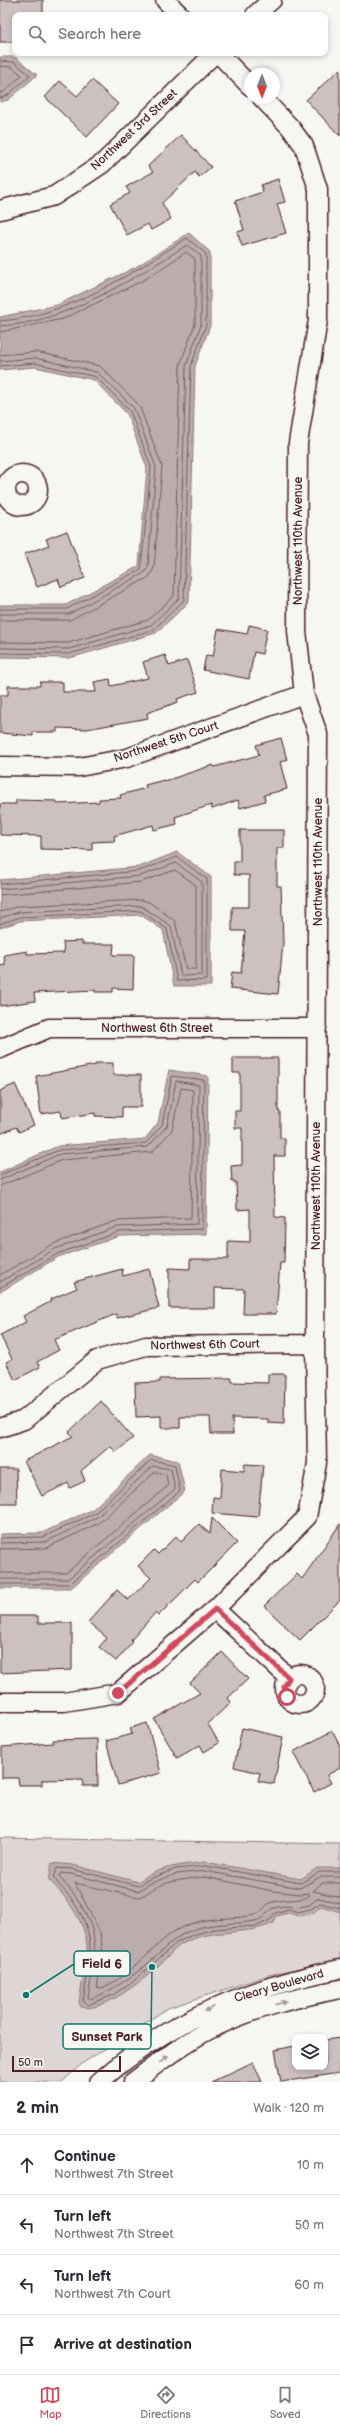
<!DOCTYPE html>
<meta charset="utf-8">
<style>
:root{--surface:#fff;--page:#f2f2f3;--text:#2b2b33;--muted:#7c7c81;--line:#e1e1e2;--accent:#d1495b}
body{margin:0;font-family:"Balsamiq Sans",sans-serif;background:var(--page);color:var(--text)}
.controls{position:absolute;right:12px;bottom:12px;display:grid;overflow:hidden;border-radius:8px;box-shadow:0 2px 6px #0003}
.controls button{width:36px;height:36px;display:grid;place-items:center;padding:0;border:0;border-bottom:1px solid var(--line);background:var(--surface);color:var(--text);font:20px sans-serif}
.compass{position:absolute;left:244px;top:68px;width:36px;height:36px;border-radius:50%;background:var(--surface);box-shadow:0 2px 6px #0003;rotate:180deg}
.scale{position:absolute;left:12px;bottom:10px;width:109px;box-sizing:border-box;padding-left:4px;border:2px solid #4a1f2b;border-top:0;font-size:11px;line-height:14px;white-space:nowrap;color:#4a1f2b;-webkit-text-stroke:3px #f6f6f2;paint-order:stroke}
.stop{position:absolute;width:12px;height:12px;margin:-9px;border:3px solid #d1495b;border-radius:50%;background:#fff}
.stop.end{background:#d1495b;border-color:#fff;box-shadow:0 1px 4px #0008}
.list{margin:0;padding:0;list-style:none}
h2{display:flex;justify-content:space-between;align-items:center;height:52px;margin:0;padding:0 16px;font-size:17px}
h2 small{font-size:13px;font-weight:400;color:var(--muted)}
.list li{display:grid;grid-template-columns:26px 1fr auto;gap:12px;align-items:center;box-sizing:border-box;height:60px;padding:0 16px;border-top:1px solid var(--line)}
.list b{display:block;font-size:15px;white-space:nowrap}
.list p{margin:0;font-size:13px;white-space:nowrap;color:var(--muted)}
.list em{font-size:13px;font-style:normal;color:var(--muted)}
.icon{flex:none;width:22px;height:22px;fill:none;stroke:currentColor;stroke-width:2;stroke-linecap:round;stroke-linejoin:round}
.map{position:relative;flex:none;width:340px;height:2082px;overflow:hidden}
.search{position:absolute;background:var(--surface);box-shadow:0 2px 6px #0003;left:12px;right:12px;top:12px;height:44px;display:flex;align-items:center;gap:10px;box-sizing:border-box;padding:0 14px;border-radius:8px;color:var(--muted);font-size:15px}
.sheet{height:292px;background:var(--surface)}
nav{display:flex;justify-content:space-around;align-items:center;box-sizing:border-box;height:56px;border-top:1px solid var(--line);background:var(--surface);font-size:11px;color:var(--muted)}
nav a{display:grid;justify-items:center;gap:2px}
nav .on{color:var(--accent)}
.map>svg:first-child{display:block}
</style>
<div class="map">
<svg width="340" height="2082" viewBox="0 0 340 2082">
<rect width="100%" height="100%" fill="#f6f6f2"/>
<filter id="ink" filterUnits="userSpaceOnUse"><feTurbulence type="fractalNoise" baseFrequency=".025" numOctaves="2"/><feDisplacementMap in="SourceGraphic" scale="8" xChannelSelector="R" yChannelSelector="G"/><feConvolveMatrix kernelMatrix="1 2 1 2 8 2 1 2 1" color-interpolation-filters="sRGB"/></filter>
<g filter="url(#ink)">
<path fill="#ddd6d5" stroke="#947a80" d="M0,1838L340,1844V1959L269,1975L168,2008L83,2063L62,2082H0Z"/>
<path fill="#bbadae" stroke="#8e747a" d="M0,57H15L37,75L8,100L0,102Z
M189,233L210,252V326L195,366L189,602L156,633L70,658L0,657V605H66L139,566L147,468L127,414L94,380L35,367L0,370V317L57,305L136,267Z
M177,852L211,877V986H174L163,930L141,915L20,921L0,928V880L139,867Z
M169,1070L208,1076L206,1234L120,1236L58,1257L0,1292V1172L58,1146L145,1139L158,1123Z
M150,1455L178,1461L185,1491L71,1588H0V1534L42,1533L93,1509Z
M205,1862L301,1879L317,1868H340V1912L321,1906L313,1913L298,1916L289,1913L276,1916L274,1923C243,1937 208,1927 179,1946C172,1951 166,1959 159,1965C144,1980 102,2013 81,2007L79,2002C81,1986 86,1969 87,1953C89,1926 67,1897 49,1880L52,1863L73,1865L138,1882C157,1867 181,1865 205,1862Z"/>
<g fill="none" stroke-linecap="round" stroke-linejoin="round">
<path stroke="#77585f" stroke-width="1" d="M0,61L14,62L30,75L7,96L0,98
M0,66L12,67L22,75L4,92L0,93
M0,321C69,316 130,274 187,238L206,254V325L191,366L184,600L153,630L69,654L0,653
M0,326C66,323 132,279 187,245L201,256V325L186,366L179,598L151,625L69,649L0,648
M0,332L63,319L144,280L186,252L195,259V324L180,365L174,596L148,620L68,643L0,642
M0,355L36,352L100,366L139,405L162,466L154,568L149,577L70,620H0
M0,361L35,358L97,372L134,408L156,467L148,567L144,573L69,614H0
M0,366L35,363L96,377L130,411L151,467L141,569L67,609H0
M0,884L139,871L177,857L207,879V980L177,981L167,929L141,911L20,917L0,924
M0,889L140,876L176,863L202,882V975L181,976L171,926L141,906L19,912L0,918
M0,895L141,882L175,870L196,885V969H186L175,921L149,902L142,900L19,906L0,912
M0,1175L59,1150L146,1143L162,1125L172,1076L204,1080L202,1229L119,1232L57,1254L0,1288
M0,1180L60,1154L148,1147L167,1126L176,1081L199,1085L197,1224L117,1227L55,1249L0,1282
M0,1186L62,1160L152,1152L172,1130L181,1088L193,1090L191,1218L116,1221L53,1244L0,1275
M0,1538L43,1537L95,1513L151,1460L175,1465L180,1491L70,1584H0
M0,1543L45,1542L97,1517L153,1466L171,1469L175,1489L68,1579H0
M0,1549L46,1548L99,1523L155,1472L166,1475L168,1486L66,1573H0
M340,1872H319L301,1883L205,1866L176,1869L149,1879L138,1886L72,1869L57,1868L54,1878C59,1886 68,1893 73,1901C99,1939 89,1961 83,2001L88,2005L113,1995L136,1979L176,1943L192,1935L214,1929L257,1926L270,1920L275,1913L289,1909L298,1912L311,1909L320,1903L340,1908
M205,1877L273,1891L300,1894L308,1893L310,1895C305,1901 283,1899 273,1902C264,1904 263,1913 254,1915C232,1920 210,1916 188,1925C182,1927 174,1931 169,1935C154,1947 116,1989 97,1988L103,1953L100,1932L75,1883L138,1897C146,1896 148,1891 155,1888C170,1880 188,1879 205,1877Z
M340,1877H320L300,1888L204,1871L177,1874L151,1883L138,1891L71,1874L61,1873L59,1876C64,1884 73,1891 78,1900C102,1938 95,1956 88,1997L90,1999C113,1991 133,1976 152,1960C165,1949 173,1938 189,1931C211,1922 233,1925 255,1921C266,1919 266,1910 274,1908C286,1904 298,1909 309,1905C313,1903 315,1899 319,1898L340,1903
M340,1883H322L313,1891L340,1897"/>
</g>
<path fill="#ccc1c0" stroke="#4a1f2b" d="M0,0H43V15H15V42H0Z
M340,69V136L306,100Z
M92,80L118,104L87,137L45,97L60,81L77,96Z
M181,135L211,167L199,177L195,172L162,203L171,219L151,230L148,224L127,235L110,204L130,193L126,187L153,172L148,166Z
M278,179L285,202L277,204L286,233L242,246L237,232L244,230L235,201L263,192L261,185Z
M67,531L85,578L61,587L58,579L37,587L24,554L49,545L46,539Z
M249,625L267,629L262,654L254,652L249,679L203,670L206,655L213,656L218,629L247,634Z
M165,655L169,666L187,660L198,692L177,699L178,702L147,713L148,718L87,729L57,728V732H33V736L0,733V695H8V686H40V682H63V692H96L94,682L110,679L111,686L148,678L143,662Z
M281,738L287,760L280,762L287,789L264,795L265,801L240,808L238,800L212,809L211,805L175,817L177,824L154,830L153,825L114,836L115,841L92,842V850L41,849V836L0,835V804H16V800L57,801V804L99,802V799L121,798L120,795L146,788L145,785L164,780L165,781L213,765L214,767L259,755L256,745Z
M240,830H284V848H277V886H281L283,943L278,994L230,989L232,972L241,973L245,931H232V907H249V875H234V861H240Z
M82,941V944H114L113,955H134L133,989L113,988V992H95V990L34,993L35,1001L0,1006V966L5,965L4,955L27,951V954L64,953L63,942Z
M233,1058H278V1111H280V1138H285V1156H274L275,1217L285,1218L284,1263H280L276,1314H243L244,1289L215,1288V1308H169V1268L190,1269V1259H228V1241L250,1242V1209L237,1210L236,1182H232L231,1166L242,1165V1128H235V1111H240V1073H233Z
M96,1063H113V1075H141V1107H122V1117L95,1116V1113L62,1118L61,1111L41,1114L36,1076L96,1065Z
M15,1084L34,1125L19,1132L16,1127L0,1134V1091Z
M122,1269L123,1276L149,1269L159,1308L117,1318L116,1314L54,1340L59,1350L37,1362L40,1367L15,1380L6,1362L12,1359L0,1335L26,1322L23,1316L52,1301L51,1299L77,1288L74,1282Z
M268,1374H285L284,1424L268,1423V1419L232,1418L233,1434H211L210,1417H180V1428H161V1416L136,1417L135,1383L160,1382V1379L232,1378V1382L268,1383Z
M101,1401L133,1438L116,1452L110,1446L81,1471L85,1481L70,1488L68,1483L42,1496L24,1461L73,1436L69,1432Z
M245,1464L263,1465L258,1517L212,1513L213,1497L220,1498L222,1469L244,1471Z
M0,1469H16L17,1504H0Z
M212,1518L237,1543L198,1582L195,1579L158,1616L155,1613L131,1640L133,1642L116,1661L99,1647L107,1638L88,1622L117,1590L128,1600L151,1578L138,1566L154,1550L158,1554L176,1536L181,1542L199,1524L210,1534Z
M340,1524V1600L300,1640L264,1606L297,1574L302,1579Z
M0,1616H38V1623H72V1670L0,1673Z
M222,1652L248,1679L228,1698L231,1702L208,1724L219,1743L204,1752L200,1745L177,1758L154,1719L200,1693L190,1683Z
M147,1723L161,1773L118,1785L106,1741L132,1734L130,1728Z
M242,1728L283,1737L274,1784L258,1781L260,1773L234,1767Z
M332,1731L340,1746V1768L327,1775L331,1783L314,1792L293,1752Z
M97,1739L98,1786H83L82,1779L42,1780V1785H19L18,1778H2V1747L53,1743V1740Z
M340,2038L339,2073L281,2082L275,2050L295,2046V2067H325V2040Z
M253,2062L262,2082H211Z"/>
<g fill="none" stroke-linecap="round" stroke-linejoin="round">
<g stroke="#4a1f2b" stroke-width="21">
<path id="minor" d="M165,0L180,15
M255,15L272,0
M218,53L250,86
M0,210L54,196L102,164L215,53
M6 490a16 16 0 1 1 32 0a16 16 0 1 1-32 0Z
M0,766L79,767L127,758L304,694
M0,1049L49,1028H317
M0,1428L24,1420L97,1360L146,1346L315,1344
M215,1609L289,1678
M285 1689a15 15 0 1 1 30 0a15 15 0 1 1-30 0Z
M0,1702H64L118,1693L215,1609L307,1517L317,1463L315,1344L318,734L304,694L297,631L298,443L318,320V189L304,146L290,127L262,98
M99,2082C168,2020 250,1987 340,1969
M133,2082C157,2064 182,2044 209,2030C250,2009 295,1998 340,1989"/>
</g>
<use href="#minor" stroke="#f6f6f2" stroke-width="18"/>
</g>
<defs><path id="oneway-solid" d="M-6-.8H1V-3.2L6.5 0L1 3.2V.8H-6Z"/></defs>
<g fill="#a99598">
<use href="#oneway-solid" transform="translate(281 2003) rotate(-17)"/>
<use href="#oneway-solid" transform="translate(209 2009) rotate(156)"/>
<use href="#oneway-solid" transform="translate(164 2059) rotate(-37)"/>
</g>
</g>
<g fill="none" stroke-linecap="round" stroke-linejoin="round" filter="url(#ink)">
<path stroke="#d1495b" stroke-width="5" d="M118,1693L215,1609L289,1678L284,1687L287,1697"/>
</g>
<g text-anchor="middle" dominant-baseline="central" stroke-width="3" stroke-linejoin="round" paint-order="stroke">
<g font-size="12" fill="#4a1f2b" stroke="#f6f6f2">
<text transform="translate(134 130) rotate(-43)">Northwest 3rd Street</text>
<text transform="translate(298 541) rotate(-90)">Northwest 110th Avenue</text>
<text transform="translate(166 742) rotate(-18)">Northwest 5th Court</text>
<text transform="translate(318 862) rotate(-90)">Northwest 110th Avenue</text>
<text x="157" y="1028">Northwest 6th Street</text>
<text transform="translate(316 1186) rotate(-90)">Northwest 110th Avenue</text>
<text transform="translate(205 1345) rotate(-1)">Northwest 6th Court</text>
<text transform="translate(279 1986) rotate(-16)">Cleary Boulevard</text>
</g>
</g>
<path fill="none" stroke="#0f766e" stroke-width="1.5" d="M26 1995L74 1964M152 1967L151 2036"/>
<g fill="#0f766e" stroke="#f6f6f2" stroke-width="1.5">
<circle cx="26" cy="1995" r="4"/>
<circle cx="152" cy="1967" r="4"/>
</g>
<g fill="#f6f6f2" stroke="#0f766e" stroke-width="1.5">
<rect x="74" y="1951" width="56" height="25" rx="4"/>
<rect x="63" y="2024" width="88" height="25" rx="4"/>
</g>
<g font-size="13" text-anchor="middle" font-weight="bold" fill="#4a1f2b">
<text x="102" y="1968">Field 6</text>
<text x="107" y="2041">Sunset Park</text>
</g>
</svg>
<div class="controls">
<button><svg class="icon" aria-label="layers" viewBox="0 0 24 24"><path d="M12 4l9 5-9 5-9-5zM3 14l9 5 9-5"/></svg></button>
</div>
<svg class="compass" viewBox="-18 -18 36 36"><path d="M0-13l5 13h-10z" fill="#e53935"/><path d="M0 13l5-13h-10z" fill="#7c7c81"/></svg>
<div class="scale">50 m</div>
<div class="stop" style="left:287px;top:1697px"></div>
<div class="stop end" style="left:118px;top:1693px"></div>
<div class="search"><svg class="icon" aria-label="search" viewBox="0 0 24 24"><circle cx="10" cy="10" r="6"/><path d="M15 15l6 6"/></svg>Search here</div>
</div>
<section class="sheet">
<h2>2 min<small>Walk · 120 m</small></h2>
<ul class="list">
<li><svg class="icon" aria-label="ahead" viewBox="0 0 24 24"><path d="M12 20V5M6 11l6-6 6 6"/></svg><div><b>Continue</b><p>Northwest 7th Street</p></div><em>10 m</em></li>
<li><svg class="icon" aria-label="left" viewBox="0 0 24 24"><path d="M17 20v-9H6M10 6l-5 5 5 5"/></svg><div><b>Turn left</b><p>Northwest 7th Street</p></div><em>50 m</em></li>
<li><svg class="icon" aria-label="left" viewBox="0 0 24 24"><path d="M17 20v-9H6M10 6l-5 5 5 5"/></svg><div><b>Turn left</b><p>Northwest 7th Court</p></div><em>60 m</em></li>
<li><svg class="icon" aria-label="arrive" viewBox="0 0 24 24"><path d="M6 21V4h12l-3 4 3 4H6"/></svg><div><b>Arrive at destination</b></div></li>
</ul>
</section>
<nav>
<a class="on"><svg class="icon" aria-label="map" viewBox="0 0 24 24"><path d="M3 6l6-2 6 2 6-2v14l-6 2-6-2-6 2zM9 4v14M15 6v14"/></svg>Map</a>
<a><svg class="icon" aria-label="directions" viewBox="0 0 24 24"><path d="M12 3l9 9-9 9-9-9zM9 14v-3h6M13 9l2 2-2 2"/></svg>Directions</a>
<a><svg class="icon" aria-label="saved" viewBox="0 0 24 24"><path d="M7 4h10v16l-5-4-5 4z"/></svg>Saved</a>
</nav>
